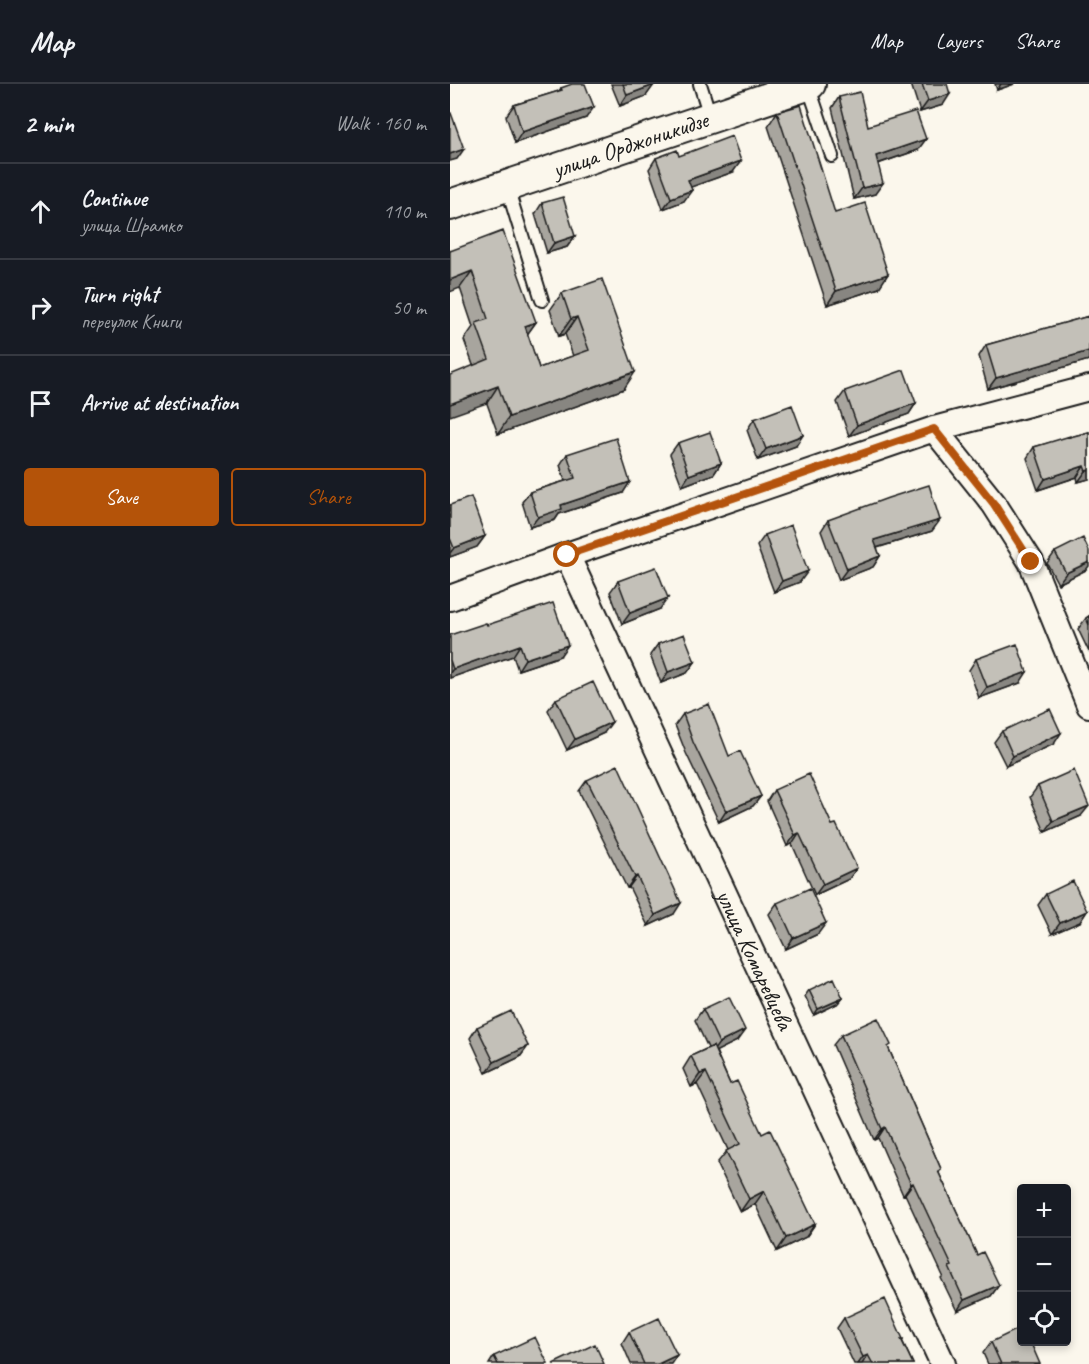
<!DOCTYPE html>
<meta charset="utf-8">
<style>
:root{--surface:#171b24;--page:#20242c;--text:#f1f3f6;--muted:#9ea1a6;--line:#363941;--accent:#b45309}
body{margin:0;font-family:Caveat,sans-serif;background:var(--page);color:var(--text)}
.controls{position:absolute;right:18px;bottom:18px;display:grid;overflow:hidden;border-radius:6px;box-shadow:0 3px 9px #0003}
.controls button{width:54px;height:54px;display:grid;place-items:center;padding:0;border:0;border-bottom:2px solid var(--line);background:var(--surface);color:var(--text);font:30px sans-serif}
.stop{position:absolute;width:18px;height:18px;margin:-14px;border:4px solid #b45309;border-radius:50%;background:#fff}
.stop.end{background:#b45309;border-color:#fff;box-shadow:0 2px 6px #0008}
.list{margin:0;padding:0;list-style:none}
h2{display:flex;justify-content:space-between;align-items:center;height:78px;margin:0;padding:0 24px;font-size:26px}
h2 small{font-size:20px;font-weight:400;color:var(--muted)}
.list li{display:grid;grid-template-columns:39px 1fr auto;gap:18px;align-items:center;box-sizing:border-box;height:96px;padding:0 24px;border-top:2px solid var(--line)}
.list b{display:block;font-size:22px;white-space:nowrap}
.list p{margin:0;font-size:20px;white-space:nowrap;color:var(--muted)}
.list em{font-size:20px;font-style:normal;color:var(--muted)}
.actions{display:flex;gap:12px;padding:18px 24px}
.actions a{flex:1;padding:14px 0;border:2px solid var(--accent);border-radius:6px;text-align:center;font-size:21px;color:var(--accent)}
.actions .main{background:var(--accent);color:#fff}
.icon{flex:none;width:33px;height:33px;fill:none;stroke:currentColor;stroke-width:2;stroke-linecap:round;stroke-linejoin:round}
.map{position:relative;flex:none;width:639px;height:1280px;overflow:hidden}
header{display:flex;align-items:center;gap:36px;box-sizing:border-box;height:84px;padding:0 30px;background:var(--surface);border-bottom:2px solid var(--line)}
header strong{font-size:28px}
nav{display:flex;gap:33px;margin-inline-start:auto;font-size:21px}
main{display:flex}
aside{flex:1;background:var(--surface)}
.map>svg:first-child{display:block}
</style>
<header>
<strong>Map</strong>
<nav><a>Map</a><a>Layers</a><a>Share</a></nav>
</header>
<main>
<aside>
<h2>2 min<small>Walk · 160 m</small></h2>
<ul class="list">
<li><svg class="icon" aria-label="ahead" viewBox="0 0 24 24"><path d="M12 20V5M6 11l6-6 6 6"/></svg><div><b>Continue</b><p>улица Шрамко</p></div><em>110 m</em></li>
<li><svg class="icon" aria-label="right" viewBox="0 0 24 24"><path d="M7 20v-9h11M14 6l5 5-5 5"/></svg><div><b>Turn right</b><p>переулок Книги</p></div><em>50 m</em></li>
<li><svg class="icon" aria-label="arrive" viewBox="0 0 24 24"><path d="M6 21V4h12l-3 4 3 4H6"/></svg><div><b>Arrive at destination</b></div></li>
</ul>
<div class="actions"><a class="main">Save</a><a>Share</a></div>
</aside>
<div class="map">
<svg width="639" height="1280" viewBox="0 0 639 1280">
<rect width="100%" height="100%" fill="#fbf7ec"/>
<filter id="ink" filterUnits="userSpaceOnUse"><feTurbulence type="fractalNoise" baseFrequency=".0167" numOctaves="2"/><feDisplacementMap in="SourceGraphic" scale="12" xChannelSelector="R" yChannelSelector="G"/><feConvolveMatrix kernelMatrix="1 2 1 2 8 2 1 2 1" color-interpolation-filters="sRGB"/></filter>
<g filter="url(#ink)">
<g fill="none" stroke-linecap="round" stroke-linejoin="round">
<g stroke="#1c1c1c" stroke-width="16">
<path id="service" d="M250,0L260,32
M358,1L382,72
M57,103L92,216"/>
</g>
<g stroke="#1c1c1c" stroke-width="28">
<g id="minor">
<path d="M484,345L544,420L581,478L639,621"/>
<path id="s1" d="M117,471L493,1280"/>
<path d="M0,514L117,471L484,345L639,304"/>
</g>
</g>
<g stroke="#1c1c1c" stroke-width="34">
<g id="tertiary">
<path id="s2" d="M0,121L360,0"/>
</g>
</g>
<use href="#service" stroke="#fbf7ec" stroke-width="12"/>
<use href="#minor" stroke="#fbf7ec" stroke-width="24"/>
<use href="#tertiary" stroke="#fbf7ec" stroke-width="30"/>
</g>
<path fill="#a8a59e" stroke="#1c1c1c" stroke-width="1.5" d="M161,0H204L196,12L170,22Z
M461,0H497L493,21L470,28Z
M545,0H564L547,6Z
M111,4L136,34L65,59L56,32L64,21L109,7Z
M389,13L418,42L468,66L428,80L425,110L404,115L382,24Z
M327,28L385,129L429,204L377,221L318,42Z
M229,72L283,88L240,103L234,117L213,125L199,85L206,74Z
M92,119L125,152L117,163L97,169L85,130Z
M0,167L86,238L77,250L89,284L123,272L115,250L109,252L100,226L112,209L174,305L48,350L14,256L23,243L10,204Z
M639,232V276L538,305L529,272L536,261Z
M395,307L466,319L459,330L399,352L387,318Z
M304,335L346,362L308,376L297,346Z
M639,348V395L628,398L627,393L588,406L577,374L584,363Z
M228,359L271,379L264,390L232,402L220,370Z
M117,370L173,409L109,430L105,436L80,443L72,418L80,408L115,397L110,381Z
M0,421L35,452L27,463L0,473Z
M378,436L482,447L427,464L430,472L423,483L389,496L371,447Z
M315,451L350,498L324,508L307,462Z
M605,468L636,486L608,500L597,479Z
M168,497L210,525L172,540L160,508Z
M639,532V568L628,545L636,534Z
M37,541L110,572L68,586L63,572L0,594V551Z
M208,560L245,578L237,589L211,599L200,571Z
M526,575L570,599L529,614L519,586Z
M106,615L154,649L117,666L98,626Z
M233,630L311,712L303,722L269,738L236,669L225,641Z
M552,647L604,660L556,682L544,658Z
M137,696L224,830L198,842L179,803L177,804L129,707Z
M588,702L631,732L595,748L580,713Z
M324,706L399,795L365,811L342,760L337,762L317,717Z
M596,810L637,827L630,838L602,850L588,821Z
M327,819L368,850L336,865L319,830Z
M359,906L393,914L389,919L364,931L355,912Z
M253,925L287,957L266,967L280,1000L312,1050L365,1140L356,1153L327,1167L305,1120L290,1128L267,1079L278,1066L247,1000L241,1003L233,985L241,972L258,964L245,936Z
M27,943L78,962L70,973L36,989L20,954Z
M391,951L439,965L491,1085L489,1089L527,1171L549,1201L541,1212L507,1227L491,1194L493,1192L455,1110L453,1111L428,1054L424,1056L383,961Z
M394,1234L453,1255L452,1256L463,1280H404L387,1244Z
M179,1248L221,1280H181L172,1259Z
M541,1258L590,1280H538L533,1269Z
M44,1272L98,1280H39Z"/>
<path fill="#888681" stroke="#1c1c1c" stroke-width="1.5" d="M551,0H564L547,6Z
M204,1L196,12L170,22L177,11Z
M500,10L493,21L470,28L478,17Z
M144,23L136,34L65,59L72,48Z
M476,55L468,66L418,83L426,72Z
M14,65L7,75L0,77V70Z
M291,77L283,88L230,107L238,96Z
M433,99L425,110L404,115L412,104Z
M242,106L234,117L213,125L221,114Z
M125,152L117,163L97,169L104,159Z
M22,187L10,204L0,208V196Z
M438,190L429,204L377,221L386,207Z
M127,233L115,250L109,252L121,235Z
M86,238L74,255L75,242Z
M639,267V276L538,305L546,294Z
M185,288L174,305L48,350L59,333Z
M48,302L37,319L0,332V320Z
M466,319L459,330L399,352L407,341Z
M353,351L346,362L308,376L316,365Z
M271,379L264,390L232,402L239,391Z
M634,382L627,393L588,406L595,395Z
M639,386V395L628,398L636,387Z
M180,398L173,409L109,430L105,436L80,443L88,433L111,421Z
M490,436L482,447L416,467L424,456Z
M35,452L27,463L0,473V469L4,464Z
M430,472L423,483L389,496L397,485Z
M639,478V482L636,486L608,500L616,489Z
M358,487L350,498L324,508L332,497Z
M218,514L210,525L172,540L180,529Z
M70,561L63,572L0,594V589L3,585Z
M118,561L110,572L68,586L75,575Z
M245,578L237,589L211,599L218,588Z
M577,588L570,599L529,614L537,603Z
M162,638L154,649L117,666L125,655Z
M611,649L604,660L556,682L563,672Z
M311,712L303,722L269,738L276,727Z
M639,722L631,732L595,748L603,737Z
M349,749L342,760L337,762L345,751Z
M407,784L399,795L365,811L373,800Z
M187,792L179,803L177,804L185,793Z
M231,819L224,830L198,842L205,831Z
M637,827L630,838L602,850L610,839Z
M376,839L368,850L336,865L343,854Z
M393,914L389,919L364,931L368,925Z
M295,946L287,957L261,970L269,959Z
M78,962L70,973L36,989L44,978Z
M256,988L247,1000L241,1003L250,990Z
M435,1043L428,1054L424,1056L432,1045Z
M463,1099L455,1110L453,1111L461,1100Z
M314,1107L305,1120L290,1128L299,1115Z
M365,1140L356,1153L327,1167L336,1154Z
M549,1201L541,1212L507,1227L514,1216Z
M227,1271L221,1280H208Z
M418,1271L412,1280H408L413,1273Z"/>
<path fill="#c3c0b8" stroke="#1c1c1c" stroke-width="1.5" d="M122,0H135L144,23L72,48L64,21L112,6L111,4Z
M173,0H204V1L177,11Z
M472,0H497L500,10L478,17Z
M410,8L418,42L466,27L476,55L426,72L433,99L412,104L389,13Z
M351,21L385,129L415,119L438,190L386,207L327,28Z
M1,29L14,65L0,70V30Z
M282,52L291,77L238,96L242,106L221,114L206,74L227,66L229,72Z
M113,113L125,152L104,159L92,119Z
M53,147L86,238L75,242L89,284L139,266L127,233L121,235L112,209L152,195L185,288L59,333L48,302L0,320V291L39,275L26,239L38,235L22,187L0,196V167Z
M639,232V267L546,294L536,261Z
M454,286L466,319L407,341L395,307Z
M342,321L353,351L316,365L304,335Z
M260,348L271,379L239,391L228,359Z
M639,348V386L636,387L634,382L595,395L584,363L620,352V353Z
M166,354L180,398L111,421L112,425L88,433L80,408L125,394L117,370Z
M479,401L490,436L424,456L430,472L397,485L378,436L438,414Z
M21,413L35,452L4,464L0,454V421Z
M341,441L358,487L332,497L315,451Z
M633,454L639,467V478L616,489L605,468Z
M206,483L218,514L180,529L168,497Z
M103,519L118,561L75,575L70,561L3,585L0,576V551L36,539L37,541Z
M639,532V541L636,534Z
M234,550L245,578L218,588L208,560Z
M567,560L577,588L537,603L526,575Z
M143,598L162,638L125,655L106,615Z
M259,620L279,672L290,667L311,712L276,727L243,658L233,630Z
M600,625L611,649L563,672L552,647Z
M168,681L231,819L205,831L187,792L185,793L137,696Z
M624,686L639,722L603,737L588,702Z
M359,690L382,741L386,740L407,784L373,800L349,749L345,751L324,706Z
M623,797L637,827L610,839L596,810Z
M360,804L376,839L343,854L327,819Z
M384,894L393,914L368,925L359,906Z
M279,913L295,946L269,959L253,925Z
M61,927L78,962L44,978L27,943Z
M428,934L441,961L438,963L491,1085L488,1087L527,1171L533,1168L549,1201L514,1216L499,1183L502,1182L463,1099L461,1100L435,1043L432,1045L391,951Z
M263,962L280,1000L287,997L312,1050L320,1046L365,1140L336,1154L314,1107L299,1115L276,1067L290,1060L256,988L250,990L241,972Z
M435,1215L453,1255H451L463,1280H423L418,1271L413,1273L394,1234Z
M209,1234L227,1271L208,1280H194L179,1248Z
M572,1243V1257H580L590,1280H551L541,1258Z
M85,1253L98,1280H48L44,1272Z
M145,1260L154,1280H103Z"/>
</g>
<g fill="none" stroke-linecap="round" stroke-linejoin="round" filter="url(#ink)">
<path stroke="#b45309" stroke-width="8" d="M117,471L484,345L544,420L581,478"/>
</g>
<g text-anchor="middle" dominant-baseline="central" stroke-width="5" stroke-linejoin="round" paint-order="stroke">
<g font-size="24" fill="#1c1c1c" stroke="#fbf7ec">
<text stroke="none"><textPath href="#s2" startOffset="190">улица Орджоникидзе</textPath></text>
<text stroke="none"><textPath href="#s1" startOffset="446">улица Комаревцева</textPath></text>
</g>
</g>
</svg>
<div class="controls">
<button>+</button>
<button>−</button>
<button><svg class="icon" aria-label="locate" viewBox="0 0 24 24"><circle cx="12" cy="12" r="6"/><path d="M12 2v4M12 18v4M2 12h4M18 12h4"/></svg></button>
</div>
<div class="stop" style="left:117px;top:471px"></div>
<div class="stop end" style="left:581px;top:478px"></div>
</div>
</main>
